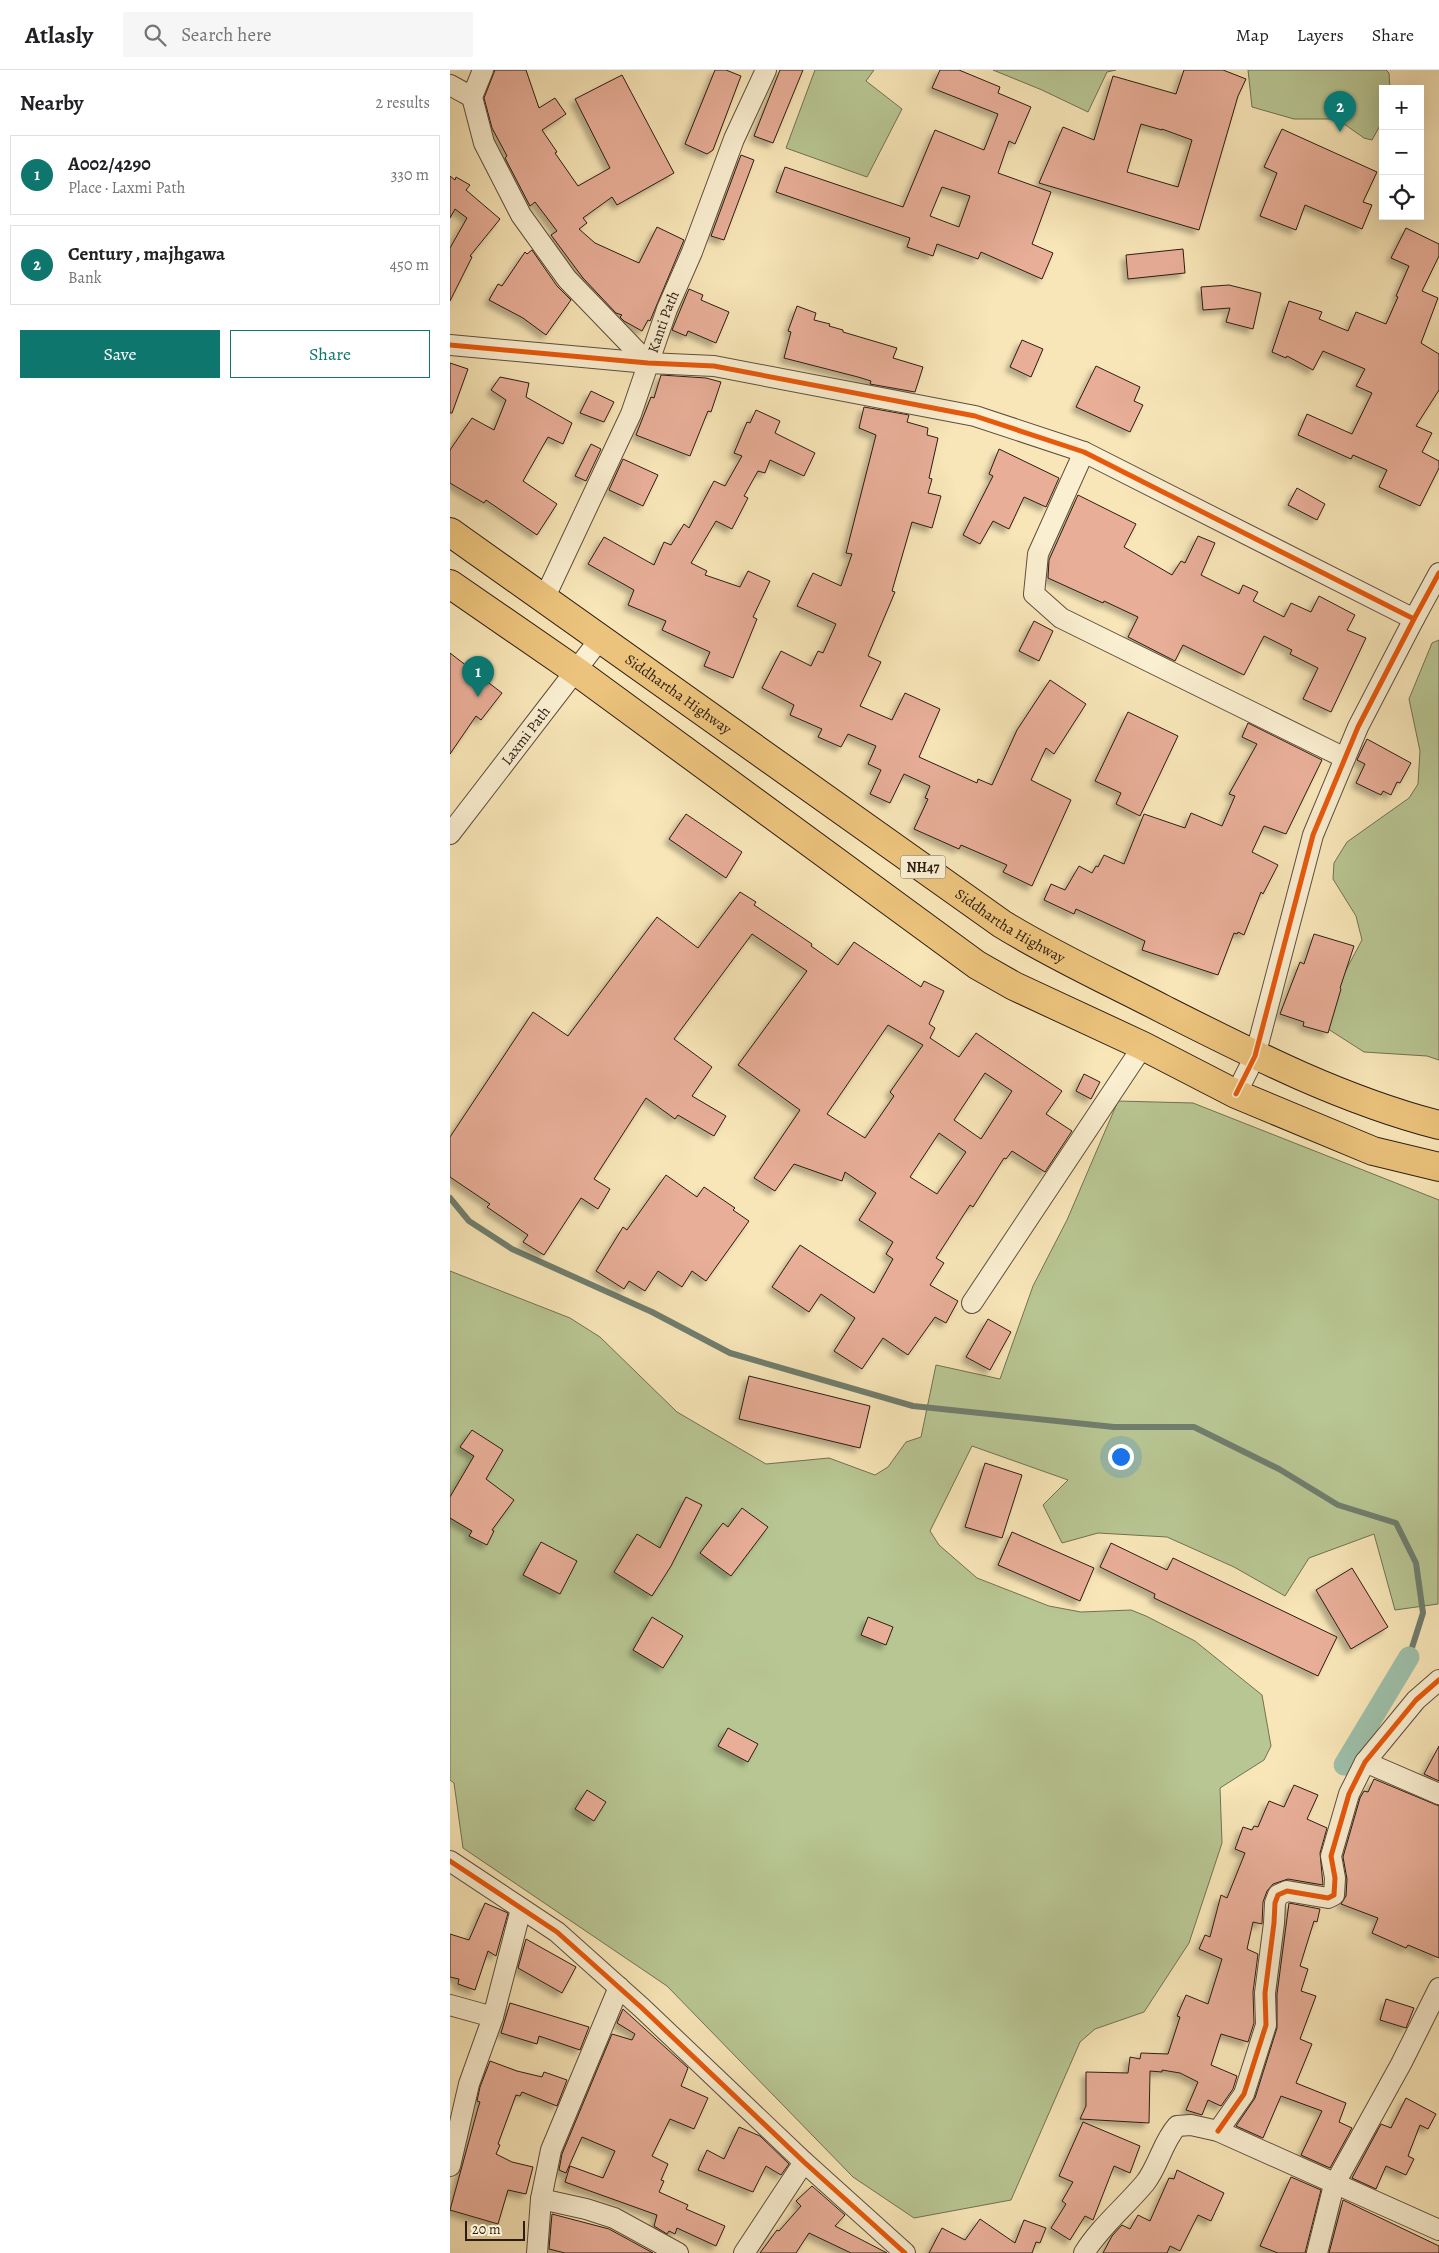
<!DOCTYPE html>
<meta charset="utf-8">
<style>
:root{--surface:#fff;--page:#f6f6f6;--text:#202124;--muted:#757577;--line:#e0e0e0;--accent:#0f766e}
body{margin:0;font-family:Alegreya,serif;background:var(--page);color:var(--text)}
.controls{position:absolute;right:15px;top:15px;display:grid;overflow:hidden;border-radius:0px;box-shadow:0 5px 20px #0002}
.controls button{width:45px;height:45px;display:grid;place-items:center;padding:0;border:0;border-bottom:1px solid var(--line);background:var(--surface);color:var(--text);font:25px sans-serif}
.scale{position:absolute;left:15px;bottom:12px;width:60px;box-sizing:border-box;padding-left:5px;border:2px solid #2c1c13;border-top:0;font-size:14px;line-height:18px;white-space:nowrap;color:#2c1c13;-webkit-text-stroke:4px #faefd1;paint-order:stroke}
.you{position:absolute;left:670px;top:1386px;width:18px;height:18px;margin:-12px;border:4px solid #fff;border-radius:50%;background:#1a73e8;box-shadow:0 0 0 8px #1a73e833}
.badge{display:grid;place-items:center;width:32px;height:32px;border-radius:50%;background:var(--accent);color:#fff;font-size:16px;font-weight:700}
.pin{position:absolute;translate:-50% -41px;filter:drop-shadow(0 1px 2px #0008)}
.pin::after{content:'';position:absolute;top:26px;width:18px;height:15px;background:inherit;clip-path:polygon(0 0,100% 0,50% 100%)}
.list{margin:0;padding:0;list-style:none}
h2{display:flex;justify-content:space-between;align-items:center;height:65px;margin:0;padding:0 20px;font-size:21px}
h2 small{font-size:16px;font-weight:400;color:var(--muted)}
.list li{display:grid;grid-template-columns:32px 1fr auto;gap:15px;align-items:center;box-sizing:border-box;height:80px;margin:0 10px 10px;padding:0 10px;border:1px solid var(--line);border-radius:0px}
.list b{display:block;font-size:19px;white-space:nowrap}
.list p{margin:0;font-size:16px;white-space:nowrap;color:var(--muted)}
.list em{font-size:16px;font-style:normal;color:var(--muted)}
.actions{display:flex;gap:10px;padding:15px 20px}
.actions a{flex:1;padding:11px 0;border:1px solid var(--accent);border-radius:0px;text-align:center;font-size:18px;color:var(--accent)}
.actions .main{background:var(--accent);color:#fff}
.icon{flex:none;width:28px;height:28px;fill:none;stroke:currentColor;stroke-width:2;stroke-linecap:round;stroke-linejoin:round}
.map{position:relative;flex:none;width:989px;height:2183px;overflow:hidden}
header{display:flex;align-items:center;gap:30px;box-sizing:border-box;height:70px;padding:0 25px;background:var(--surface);border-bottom:1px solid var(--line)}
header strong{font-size:24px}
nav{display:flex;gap:28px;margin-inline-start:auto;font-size:18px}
.search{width:350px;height:45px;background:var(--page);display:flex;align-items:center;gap:12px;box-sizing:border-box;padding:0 18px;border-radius:0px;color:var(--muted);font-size:19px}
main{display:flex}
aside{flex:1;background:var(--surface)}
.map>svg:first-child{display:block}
</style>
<header>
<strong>Atlasly</strong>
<div class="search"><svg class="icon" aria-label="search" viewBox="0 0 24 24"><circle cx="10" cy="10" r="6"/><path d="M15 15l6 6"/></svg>Search here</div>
<nav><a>Map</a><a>Layers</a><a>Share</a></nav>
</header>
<main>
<aside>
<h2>Nearby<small>2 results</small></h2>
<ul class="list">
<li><span class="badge">1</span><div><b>A002/4290</b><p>Place · Laxmi Path</p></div><em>330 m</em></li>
<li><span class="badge">2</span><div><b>Century , majhgawa</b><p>Bank</p></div><em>450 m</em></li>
</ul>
<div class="actions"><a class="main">Save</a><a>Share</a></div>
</aside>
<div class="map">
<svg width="989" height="2183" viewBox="0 0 989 2183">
<defs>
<filter id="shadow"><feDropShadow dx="-4.5" dy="4.5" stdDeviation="2.5" flood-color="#0004"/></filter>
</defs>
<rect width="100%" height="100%" fill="#f8e6b8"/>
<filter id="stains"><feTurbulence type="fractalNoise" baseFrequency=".004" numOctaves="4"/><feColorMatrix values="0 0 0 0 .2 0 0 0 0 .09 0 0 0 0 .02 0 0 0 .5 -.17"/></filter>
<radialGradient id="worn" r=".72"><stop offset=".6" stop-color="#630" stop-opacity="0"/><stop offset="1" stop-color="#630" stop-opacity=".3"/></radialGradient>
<path fill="#b8c693" stroke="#727153" d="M365,0H424L416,11L452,39L417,107L336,78Z
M543,0H666L657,2L638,42L592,20Z
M798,0H936L939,3L940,19H933V50L922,70L914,68L887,49H844L802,37Z
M989,570V990L977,986L914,982L875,957L879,932L912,870L906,846L883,809L884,793L897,772L959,728L968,714L970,681L959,629L982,573Z
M668,1031L743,1033L989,1130L988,1534L945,1540L924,1464L859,1488L835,1526L784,1497L717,1467L648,1463L612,1473L593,1435L618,1410L522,1376L480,1461L489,1475L527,1508L599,1536L631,1542L681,1540L696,1546L745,1571L812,1625L821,1676L814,1690L770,1718L772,1773L739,1873L694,1942L645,1959L630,1972L561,2130L464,2148L403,2107L217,1916L13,1778L4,1713L0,1710V1201L120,1248L150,1267L227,1342L316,1394L379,1388L425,1405L438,1397L456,1372L471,1367L486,1295L550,1309L583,1216L617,1150Z"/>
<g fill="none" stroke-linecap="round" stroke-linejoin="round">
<path stroke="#707e6e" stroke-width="6" d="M0,1128L19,1151L62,1179L202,1242L280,1283L463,1336L664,1357H744L829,1399L888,1435L946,1453L966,1493L973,1543L959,1587"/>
<path stroke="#9ec0aa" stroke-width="21" d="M894,1695L959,1587"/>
</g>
<path fill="#e8ae98" stroke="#2c1c13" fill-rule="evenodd" filter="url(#shadow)" d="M45,0H76L89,38L105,28L116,44L92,60L107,82L105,83L128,116L160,98L125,29L172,5L224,103L167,135L162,127L133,148L137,153L129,159L145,173L189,193L207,157L234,170L200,251L198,250L192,261L174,251L170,247L172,245L166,243L133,208L101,165L107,161L85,132L80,136L55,88L57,86L42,58L34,28Z
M265,0H276L291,6L263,80L257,84L235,74Z
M330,0H353L323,73L304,66Z
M490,0H509L550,17L548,23L581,37L565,74L559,71L548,103L601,122L582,174L603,183L592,209L531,182L528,189L487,174L483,186L457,177L460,168L326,122L335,97L453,137L485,60L534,80L548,44L482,18ZM492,117L520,126L509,157L480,146Z
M734,0H773L796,9L788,26L749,160L589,113L613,57L644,70L663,6L726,24ZM691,54L712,60V59L742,70L728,117L677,102Z
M832,59L927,102L913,132L922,135L912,159L855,135L846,160L810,146L827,103L814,97Z
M291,85L304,90L274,170L261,166Z
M0,106L5,110L6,107L20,115L16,120L50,149L20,186L22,187L0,231V178L17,148L5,139L0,148Z
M956,158L989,174V186L972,221L988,228L971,273L989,284V320L966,356L982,363L972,382L989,391V398L970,436L929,417L937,400L903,385L901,389L848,365L857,344L902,364L922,323L906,316L915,299L873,281L863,300L837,286L836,288L822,282L839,231L872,242L869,249L898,261L906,242L936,254L948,227L946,226L959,196L941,188Z
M733,179L735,203L678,209L676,185Z
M82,180L107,216L121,230L96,265L73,248L39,230L48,214L52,216L75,182L77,184Z
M779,215L811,223L803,259L776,252L780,238L753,240L751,217Z
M239,219L253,225L251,230L279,242L266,273L238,261L236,266L222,260Z
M347,236L366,243L364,250L380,254L379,256L393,260V262L447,278L443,288L473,297L465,322L420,314L421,311L408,307L334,288L341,262L338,261Z
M572,270L593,279L581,307L560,297Z
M0,293L18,299L2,343H0Z
M646,296L690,317L684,331L693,335L680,362L626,337Z
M211,305L256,308L271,312L261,342L258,341L240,386L186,365L201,327L204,328Z
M50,307L79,313L76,327L122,353L113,374L98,367L73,411L107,434L87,465L36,430L34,433L0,413V380L22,348L44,360L56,330L41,320Z
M141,321L164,332L154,352L130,343Z
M414,337L459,345L457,352L478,358L477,365L488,368L479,408L482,409L478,423L491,426L482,458L462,452L442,521L445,522L418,586L431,592L410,636L442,650L455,623L490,639L469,687L527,713L528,709L542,715L567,660L600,610L636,634L604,684L596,678L581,710L621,730L582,816L553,802L557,795L511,775L509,779L464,759L478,729L475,728L480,716L454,704L440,733L420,724L431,700L418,694L426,676L398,664L391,677L368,667L372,659L340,645L344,635L312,618L331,581L361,596L368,581L373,583L386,554L347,536L363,503L391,516L402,484L396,483L426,365L409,358Z
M306,340L330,351L325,363L365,383L354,406L320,390L315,403L308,401L294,426L298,428L282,459L266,451L241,493L257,501L255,505L290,517L298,501L320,511L303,547L307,549L283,608L254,596L260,582L212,560L216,551L178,535L184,520L138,494L154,467L204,495L214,472L221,475L234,454L239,458L264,411L275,416L292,386L284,383L297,352L300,353Z
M141,374L151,379L136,411L125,406Z
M549,379L609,408L596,437L574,427L559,459L543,451L530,474L513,465L543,406L539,404Z
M173,389L208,405L193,436L159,420Z
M847,418L875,434L867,450L838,435Z
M628,425L686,454L674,477L722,505L731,491L735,493L748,466L765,473L751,505L789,524L793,515L808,522L803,531L834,547L841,533L861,542L869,526L905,545L897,560L916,568L881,642L853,629L868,598L840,584L842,580L814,566L794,605L733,575L725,591L678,567L688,547L654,531L653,533L598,508L599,490Z
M584,551L603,561L589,591L569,581Z
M0,583L52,623L31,650L26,646L0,684Z
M678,642L728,666L690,746L666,734L671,723L645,711Z
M798,653L872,690L836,764L814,756L802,782L828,795L813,824L811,822L794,865L788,862L787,864L784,863L768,905L692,880L695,871L626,839L624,844L594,830L601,814L615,820L629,796L642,803L646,796L648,797L654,785L674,794L694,744L735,758L741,743L772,756L785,726L779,724L807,674L792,667Z
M917,669L961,693L950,713L947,712L941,725L933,721L931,725L906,713L915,694L907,690Z
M236,744L292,782L276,808L219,769Z
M290,822L306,832L304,835L362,874L361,876L388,895L404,872L471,917L474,911L494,921L479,954L485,958L480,968L509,987L526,963L612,1021L596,1044L622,1061L595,1102L562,1081L556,1089L554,1088L523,1137L520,1135L486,1188L494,1193L480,1215L508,1231L496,1253L485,1247L458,1285L433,1268L412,1299L384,1281L405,1248L371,1224L359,1242L322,1217L350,1175L424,1223L443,1189L436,1184L443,1172L409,1150L426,1123L395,1102L392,1111L344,1094L325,1121L304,1108L350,1040L288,995L357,901L302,864L224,969L262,997L242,1026L276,1046L264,1066L228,1045L225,1049L196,1028L144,1109L160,1119L148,1139L131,1128L94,1185L73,1172L78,1165L37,1137L40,1134L0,1107V1067L83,942L118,966L207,847L248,878ZM438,955L473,975L440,1022L444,1026L415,1068L377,1044ZM535,1003L562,1021L531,1069L504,1050ZM489,1063L516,1082L487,1124L460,1107Z
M864,864L904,876L890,918L891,919L878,963L853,956L854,952L830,944L850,892L854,894Z
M634,1004L650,1012L641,1029L626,1021Z
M216,1105L247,1127L254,1117L285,1138L283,1140L299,1151L256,1211L242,1201L232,1217L208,1201L195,1221L179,1211L174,1219L146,1201L173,1157L177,1160Z
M538,1249L561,1262L540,1300L516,1287Z
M299,1306L420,1336L410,1378L289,1349Z
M22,1360L53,1380L36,1409L64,1430L42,1460L44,1461L37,1475L19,1466L22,1461L0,1448V1427L24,1386L10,1377Z
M535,1393L572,1405L552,1468L515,1457Z
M236,1427L252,1435L221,1496L202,1526L164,1502L187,1464L210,1478Z
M292,1438L318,1457L281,1506L250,1483L273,1453L278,1457Z
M562,1462L644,1498L630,1531L548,1495Z
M91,1472L127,1491L110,1524L73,1505Z
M661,1473L717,1500L723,1488L887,1567L868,1606L704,1528L705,1524L650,1497Z
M902,1498L938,1557L901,1579L866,1520Z
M202,1547L233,1566L213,1598L183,1580Z
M418,1547L443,1557L436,1575L411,1565Z
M278,1658L308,1674L298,1692L268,1676Z
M989,1676V1711L974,1704Z
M924,1709L989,1736V1888L958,1875L956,1878L922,1863L928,1848L891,1834L896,1826L897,1809L893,1787L910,1728L914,1721L918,1722Z
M844,1715L868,1725L857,1749L877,1758L870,1783L873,1815L838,1809L823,1814L817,1821L813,1832L812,1854L803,1852L797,1879L808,1884L803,1922L804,1953L798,1972L771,1964L761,1995L787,2006L783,2019L771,2036L758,2030L752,2045L736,2040L748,2012L730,2003L712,2000V2002L700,2001L699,2053L630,2049L636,2036V2002L678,2003L680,1987L690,1989L691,1983L718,1984L730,1947L727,1946L736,1925L758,1934L772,1889L749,1879L755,1865L760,1867L771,1825L777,1828L795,1783L785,1779L793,1757L802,1760L804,1756L808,1757L819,1731L834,1737Z
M137,1720L156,1732L144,1751L125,1739Z
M35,1833L58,1843L46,1886L38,1881L25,1920L8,1914L9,1909L0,1907V1864L19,1870Z
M839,1833L870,1839L867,1852L864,1851L850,1896L858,1899L851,1921L866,1926L850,1969L862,1974L846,2013L896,2033L889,2052L902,2058L880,2098L851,2085L872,2041L831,2026L813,2068L786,2056L805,2028L827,1958V1924Z
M76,1869L126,1897L112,1923L68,1898Z
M936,1929L964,1938L956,1958L930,1950Z
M60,1933L139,1957L130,1980L89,1966L87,1974L51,1963Z
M173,1939L238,1998L231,2016L258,2028L244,2059L220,2049L202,2086L218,2094L211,2110L214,2111L209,2122L238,2135L236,2139L275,2156L266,2176L227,2158L225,2164L219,2161L217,2164L204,2156L207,2145L115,2112L120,2096L153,2108L165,2081L132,2067L116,2103L109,2100L112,2084L162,1964L182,1970L185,1964L167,1953Z
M40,1991L67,2001L92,2007L94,2002L117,2010L107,2036L72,2022L70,2026L66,2025L48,2074L50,2075L46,2084L62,2092L83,2097L76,2124L58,2120L48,2154L0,2140L28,2038L30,2032L27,2031L30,2017Z
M956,2028L986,2044L978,2059L970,2055L958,2086L964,2089L956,2105L936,2096L926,2119L902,2108L931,2054L941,2058Z
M633,2052L690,2076L680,2103L664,2096L643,2150L635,2146L620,2170L601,2158L616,2134L612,2131L623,2112L609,2106Z
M289,2057L310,2066L339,2094L331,2105L316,2096L303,2122L248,2100L257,2080L274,2089Z
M727,2100L774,2123L761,2151L748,2145L730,2181L720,2176L717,2183H653L662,2166L672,2155L680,2159L688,2145L700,2151L719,2108L724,2109Z
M841,2107L871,2120L855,2183H828L810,2176Z
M362,2116L395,2145L385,2156L437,2183H401L359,2163L346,2183H310L327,2160L329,2161L351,2136L346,2131Z
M893,2130L989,2176V2183H879Z
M102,2144L159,2159L203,2183H115L99,2179Z
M530,2149L565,2173L574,2150L596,2158L590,2173L586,2172L582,2183H479L492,2158L515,2170Z"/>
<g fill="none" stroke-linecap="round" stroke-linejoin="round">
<g stroke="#5f4e3c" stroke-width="22">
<g id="street">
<path d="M33,0L22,27L34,73L71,145L117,209L198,293"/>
<path d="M0,15L22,27"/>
<path d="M0,275L198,293L264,296L525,346L634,382L964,549L989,503"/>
<path d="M634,382L588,484L584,524L611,548L895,688"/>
<path id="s1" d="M94,529L181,344L217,239L242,182L284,69L316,0"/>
<path id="s2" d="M0,764L150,569"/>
<path d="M786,1024L805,986L863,765L908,657L964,549"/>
<path d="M522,1233L693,976"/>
<path d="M915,1692L989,1724"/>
<path d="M0,1791L107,1862L192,1938L354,2092L455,2183"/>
<path d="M0,1935L43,1947"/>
<path d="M768,2061L794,2024L816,1955L815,1923L824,1853L825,1833L828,1825L837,1821L878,1828L884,1825L885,1808L881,1786L899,1724L915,1692L966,1630L989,1610"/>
<path d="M0,2096L19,2014L43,1947L71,1839"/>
<path d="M91,2129L136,2139L164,2148L228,2183"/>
<path d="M87,2183L91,2129L101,2080L169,1917"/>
<path d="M294,2183L354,2092"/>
<path d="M634,2183C650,2157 675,2137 695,2113C709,2095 712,2073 727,2056L741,2055L768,2061L989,2160"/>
<path d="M867,2183L884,2115L951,1994L989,1918"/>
</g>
</g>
<g stroke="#2c1c13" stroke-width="30">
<g id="highway">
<path id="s3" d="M0,462L552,854C604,886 659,911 713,939C802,984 892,1030 989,1055"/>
<path d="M0,514L126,601L527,895L564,916L693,976L786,1024L923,1081L989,1097"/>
</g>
</g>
<use href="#street" stroke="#faefd1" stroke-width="20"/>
<use href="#highway" stroke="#ecc37c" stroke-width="28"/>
<g stroke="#faefd1" stroke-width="8">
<path id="cycleway" d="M0,275L198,293L264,296L525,346L634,382L964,549L989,503
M786,1024L805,986L863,765L908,657L964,549
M0,1791L107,1862L192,1938L354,2092L455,2183
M768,2061L794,2024L816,1955L815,1923L824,1853L825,1833L828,1825L837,1821L878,1828L884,1825L885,1808L881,1786L899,1724L915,1692L966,1630L989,1610"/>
</g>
<use href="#cycleway" stroke="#e8590c" stroke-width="5"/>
</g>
<g text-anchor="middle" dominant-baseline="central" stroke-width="5" stroke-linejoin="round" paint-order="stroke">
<rect fill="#faefd1" stroke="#6a5b4c" stroke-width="1" x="450.5" y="785.5" width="45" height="23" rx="4"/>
<g font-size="14" font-weight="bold" fill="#2c1c13">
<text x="473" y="797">NH47</text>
</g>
<g font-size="15" fill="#2c1c13" stroke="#faefd1">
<text stroke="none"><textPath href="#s1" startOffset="302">Kanti Path</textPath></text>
<text stroke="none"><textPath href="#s3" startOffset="280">Siddhartha Highway</textPath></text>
<text stroke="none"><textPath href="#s2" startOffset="124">Laxmi Path</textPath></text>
<text stroke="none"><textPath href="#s3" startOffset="685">Siddhartha Highway</textPath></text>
</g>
</g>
<rect width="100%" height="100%" filter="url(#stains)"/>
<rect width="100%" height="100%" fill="url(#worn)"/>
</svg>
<div class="controls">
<button>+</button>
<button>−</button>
<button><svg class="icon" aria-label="locate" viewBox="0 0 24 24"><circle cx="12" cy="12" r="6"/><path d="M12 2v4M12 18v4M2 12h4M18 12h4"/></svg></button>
</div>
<div class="scale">20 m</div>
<div class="you"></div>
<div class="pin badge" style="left:28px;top:627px">1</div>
<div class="pin badge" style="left:890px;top:62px">2</div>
</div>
</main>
